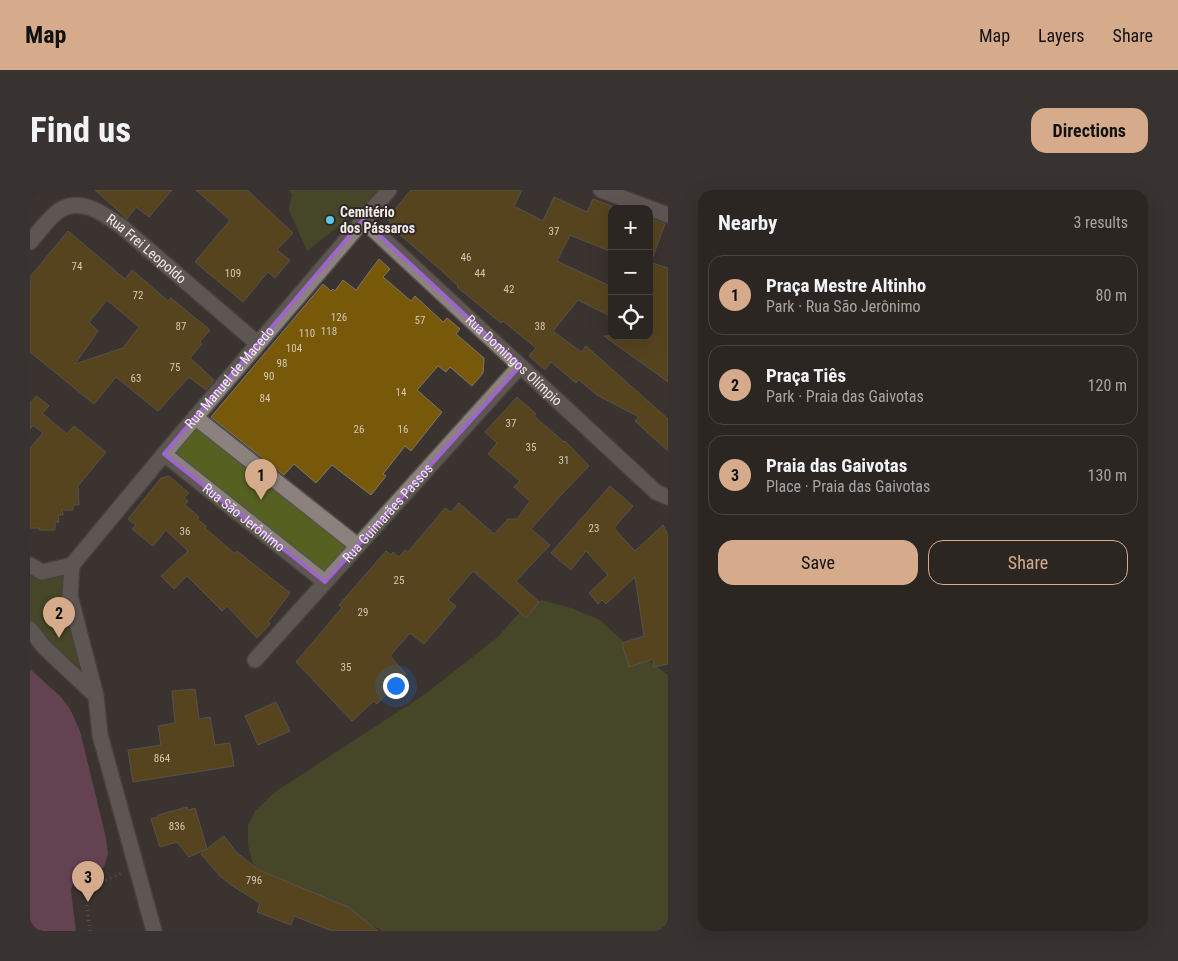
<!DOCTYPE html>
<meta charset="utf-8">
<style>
:root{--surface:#2c2623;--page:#383230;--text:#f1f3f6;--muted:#a6a5a6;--line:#484341;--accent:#d6ab8b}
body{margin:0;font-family:"Roboto Condensed",sans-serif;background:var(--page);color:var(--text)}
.controls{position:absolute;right:15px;top:15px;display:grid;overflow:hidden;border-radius:10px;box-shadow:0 5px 20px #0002}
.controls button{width:45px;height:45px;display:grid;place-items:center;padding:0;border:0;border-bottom:1px solid var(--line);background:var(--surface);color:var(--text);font:25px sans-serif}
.you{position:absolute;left:365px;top:495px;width:18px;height:18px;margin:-12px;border:4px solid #fff;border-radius:50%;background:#1a73e8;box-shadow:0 0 0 8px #1a73e833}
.badge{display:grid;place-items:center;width:32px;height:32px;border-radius:50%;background:var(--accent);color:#111;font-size:16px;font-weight:700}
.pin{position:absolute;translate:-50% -41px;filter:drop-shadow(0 1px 2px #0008)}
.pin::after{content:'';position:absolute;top:26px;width:18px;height:15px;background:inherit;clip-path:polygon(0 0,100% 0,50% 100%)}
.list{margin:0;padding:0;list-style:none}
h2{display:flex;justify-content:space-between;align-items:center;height:65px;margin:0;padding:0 20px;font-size:21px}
h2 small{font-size:16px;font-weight:400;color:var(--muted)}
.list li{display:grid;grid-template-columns:32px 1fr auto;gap:15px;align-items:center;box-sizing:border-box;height:80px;margin:0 10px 10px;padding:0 10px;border:1px solid var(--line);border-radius:15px}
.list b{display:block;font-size:19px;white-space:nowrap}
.list p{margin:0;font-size:16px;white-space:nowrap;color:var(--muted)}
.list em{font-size:16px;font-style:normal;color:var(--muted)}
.actions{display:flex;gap:10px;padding:15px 20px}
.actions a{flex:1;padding:11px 0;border:1px solid var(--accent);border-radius:15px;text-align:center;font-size:18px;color:var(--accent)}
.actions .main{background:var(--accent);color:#111}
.icon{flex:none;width:28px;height:28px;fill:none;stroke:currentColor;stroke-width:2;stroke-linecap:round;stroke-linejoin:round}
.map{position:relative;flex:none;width:638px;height:741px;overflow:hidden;border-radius:15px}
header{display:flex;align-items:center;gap:30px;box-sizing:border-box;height:70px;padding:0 25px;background:var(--accent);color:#111}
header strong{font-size:24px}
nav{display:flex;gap:28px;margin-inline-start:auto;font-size:18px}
.intro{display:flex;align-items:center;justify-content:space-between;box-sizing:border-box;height:120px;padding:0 30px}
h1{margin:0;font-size:35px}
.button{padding:12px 22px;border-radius:15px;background:var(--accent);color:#111;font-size:18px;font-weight:700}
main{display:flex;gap:30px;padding:0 30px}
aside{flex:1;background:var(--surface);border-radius:15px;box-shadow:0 5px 20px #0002}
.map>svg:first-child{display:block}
</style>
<header>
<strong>Map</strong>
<nav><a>Map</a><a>Layers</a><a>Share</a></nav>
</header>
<div class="intro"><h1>Find us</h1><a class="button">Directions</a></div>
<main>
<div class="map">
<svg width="638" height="741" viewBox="0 0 638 741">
<rect width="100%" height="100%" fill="#3b332f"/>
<path fill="#566121" d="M258,0H351L337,14L277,61L259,20L262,4Z
M165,227L328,356L295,392L134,264Z
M0,375H42L66,506L0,439Z
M511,410L541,418L570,430L595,453L638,485V741H353L281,704L238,688L223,674L218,655V635L225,621L245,602L394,505L468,447L489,423Z"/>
<path fill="#94577d" d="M0,479L30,506L40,519L50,541L76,648L78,664L74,677C63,684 42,686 41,701L46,741H0Z"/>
<path fill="#78590a" stroke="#7b776f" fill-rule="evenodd" d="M65,0H142L119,27L106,17L97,29Z
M166,0H217L263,43L247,60L260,70L245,88L238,82L213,112L165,72L200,30Z
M381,0H492L484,16L513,31L524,7L557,22L563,9L582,16V62L540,45L527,71L582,97V127L548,110L523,141L551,162L556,156L638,229V261L605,231L609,227L567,205L549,190L546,193L521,172L515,180L499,166L506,158L473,131L471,133L427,97L428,96L413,82L361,37L359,29L360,25Z
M619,28L635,34L621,72H619Z
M38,41L95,89L102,80L138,111L141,108L180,140L170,152L172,154L160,168L184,190L176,200L159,187L128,221L86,187L64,214L0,162V87ZM77,110L109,137L93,158L45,174L68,141L59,132Z
M349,69L360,79L353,87L381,111L385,106L413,132L417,128L430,139L426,144L454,168L453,183L442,196L420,177L416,182L408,176L387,200L412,222L381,261L375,256L353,284L356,286L341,305L302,275L286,293L264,274L254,285L181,227L293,94L301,101L303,99L305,101L313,90L326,100Z
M619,72L638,78V192L574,146H619Z
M6,206L19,216L12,223L37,244L44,236L76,262L48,296L49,315H43V320H32L33,325H28L29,332H25V340H9V338H0V258L13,243L3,235L0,239V213Z
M487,207L506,224L504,226L534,252L535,251L559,276L533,303L501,339L520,355L486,391L509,412L496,428L443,381L418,410L426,416L394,454L380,443L360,466L376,484L347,514L344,511L322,531L266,472L312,418L309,415L356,361L361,365L363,362L369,367L375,360L378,362L415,318L421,322L429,313L464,344L478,329H487L500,311L484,297L490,291L458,264L467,253L455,242Z
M139,286L159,303L154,308L158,311L155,315L169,327L167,329L176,336L175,338L205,364L207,361L260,403L238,432L240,434L227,448L197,416L192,421L157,386L144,399L131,386L158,361L136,340L123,356L102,339L106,335L98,329L131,288Z
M580,296L603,316L584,338L605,361L633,335L638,345V474L624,477L623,469L599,477L592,453L614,446L605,387L576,414L572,410L568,414L559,403L578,385L556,361L541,380L521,363Z
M165,499L169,529L180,527L185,555L200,553L204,576L103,592L98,560L131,555L128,536L145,533L142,501Z
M246,512L260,541L228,555L215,526Z
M157,617L158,620L165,618L177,659L194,646L206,662L229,680L318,717L348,741H302L264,726L261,735L227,722L230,713L201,695L190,686L171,664L177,659L159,667L147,652L130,657L121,629L128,627V625Z"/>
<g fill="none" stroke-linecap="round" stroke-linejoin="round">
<g stroke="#58514e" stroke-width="18">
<g id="street">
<path d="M571,0L638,25"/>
<path id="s1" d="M333,30L626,302L638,307"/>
<path id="s2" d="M0,52C8,43 20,26 30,20C51,7 74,24 91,36L227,153"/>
<path d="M165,227L328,356"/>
<path id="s3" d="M134,264L295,392"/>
<path d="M0,375L12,382L42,375"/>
<path id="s4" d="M42,375L134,264L359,0"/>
<path d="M42,375L40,406L66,506L70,545L124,741"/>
<path d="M0,439L14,457L66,506"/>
<path id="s5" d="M225,470L490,176"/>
</g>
</g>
<path stroke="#79726f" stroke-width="3" stroke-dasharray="1 4" stroke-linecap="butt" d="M60,741C54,699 53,700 92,683"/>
<use href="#street" stroke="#8b827e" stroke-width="15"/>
</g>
<path d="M0 0H638V741H0ZM333,30L490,176L295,392L134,264Z" fill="#3b332f" fill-opacity=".55" fill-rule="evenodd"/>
<path fill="none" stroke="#9e66cc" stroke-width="4" stroke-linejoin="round" d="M333,30L490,176L295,392L134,264Z"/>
<circle fill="#5ac8e6" stroke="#312926" stroke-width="2" cx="300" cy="30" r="5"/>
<g text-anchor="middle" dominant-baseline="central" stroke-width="4" stroke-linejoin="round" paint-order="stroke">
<g font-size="11" fill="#d3c7b1">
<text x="524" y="41">37</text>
<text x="436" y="67">46</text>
<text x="47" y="76">74</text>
<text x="203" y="83">109</text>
<text x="450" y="83">44</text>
<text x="479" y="99">42</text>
<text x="108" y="105">72</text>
<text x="309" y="127">126</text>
<text x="390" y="130">57</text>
<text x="151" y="136">87</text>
<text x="510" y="136">38</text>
<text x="299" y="141">118</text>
<text x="277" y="143">110</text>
<text x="264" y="158">104</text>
<text x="252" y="173">98</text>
<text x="145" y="177">75</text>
<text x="239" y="186">90</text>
<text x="106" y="188">63</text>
<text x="371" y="202">14</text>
<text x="235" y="208">84</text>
<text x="481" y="233">37</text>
<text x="329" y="239">26</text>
<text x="373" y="239">16</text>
<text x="501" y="257">35</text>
<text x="534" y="270">31</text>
<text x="564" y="338">23</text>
<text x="155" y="341">36</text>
<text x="369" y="390">25</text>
<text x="333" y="422">29</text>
<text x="316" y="477">35</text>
<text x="132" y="568">864</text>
<text x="147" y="636">836</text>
<text x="224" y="690">796</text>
</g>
<g font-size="14" font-weight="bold" fill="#f1ece9" stroke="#312926" text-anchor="start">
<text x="310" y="22">Cemitério<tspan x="310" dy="16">dos Pássaros</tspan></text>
</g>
<g font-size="14" fill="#f1ece9" stroke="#312926">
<text stroke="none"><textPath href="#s2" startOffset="145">Rua Frei Leopoldo</textPath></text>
<text stroke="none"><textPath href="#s1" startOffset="206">Rua Domingos Olímpio</textPath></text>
<text stroke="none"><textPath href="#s4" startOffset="245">Rua Manuel de Macedo</textPath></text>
<text stroke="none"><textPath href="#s5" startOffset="198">Rua Guimarães Passos</textPath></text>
<text stroke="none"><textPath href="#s3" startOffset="102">Rua São Jerônimo</textPath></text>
</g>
</g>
</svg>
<div class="controls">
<button>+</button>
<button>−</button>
<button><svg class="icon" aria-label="locate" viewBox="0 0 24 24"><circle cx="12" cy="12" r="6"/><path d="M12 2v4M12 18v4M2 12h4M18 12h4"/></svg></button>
</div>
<div class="you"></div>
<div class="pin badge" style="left:231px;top:310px">1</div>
<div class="pin badge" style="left:29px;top:448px">2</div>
<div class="pin badge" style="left:58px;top:712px">3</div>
</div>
<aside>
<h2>Nearby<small>3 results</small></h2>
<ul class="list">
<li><span class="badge">1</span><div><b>Praça Mestre Altinho</b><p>Park · Rua São Jerônimo</p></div><em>80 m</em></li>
<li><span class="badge">2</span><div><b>Praça Tiês</b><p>Park · Praia das Gaivotas</p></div><em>120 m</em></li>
<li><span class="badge">3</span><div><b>Praia das Gaivotas</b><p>Place · Praia das Gaivotas</p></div><em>130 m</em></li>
</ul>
<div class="actions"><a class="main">Save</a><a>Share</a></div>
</aside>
</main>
